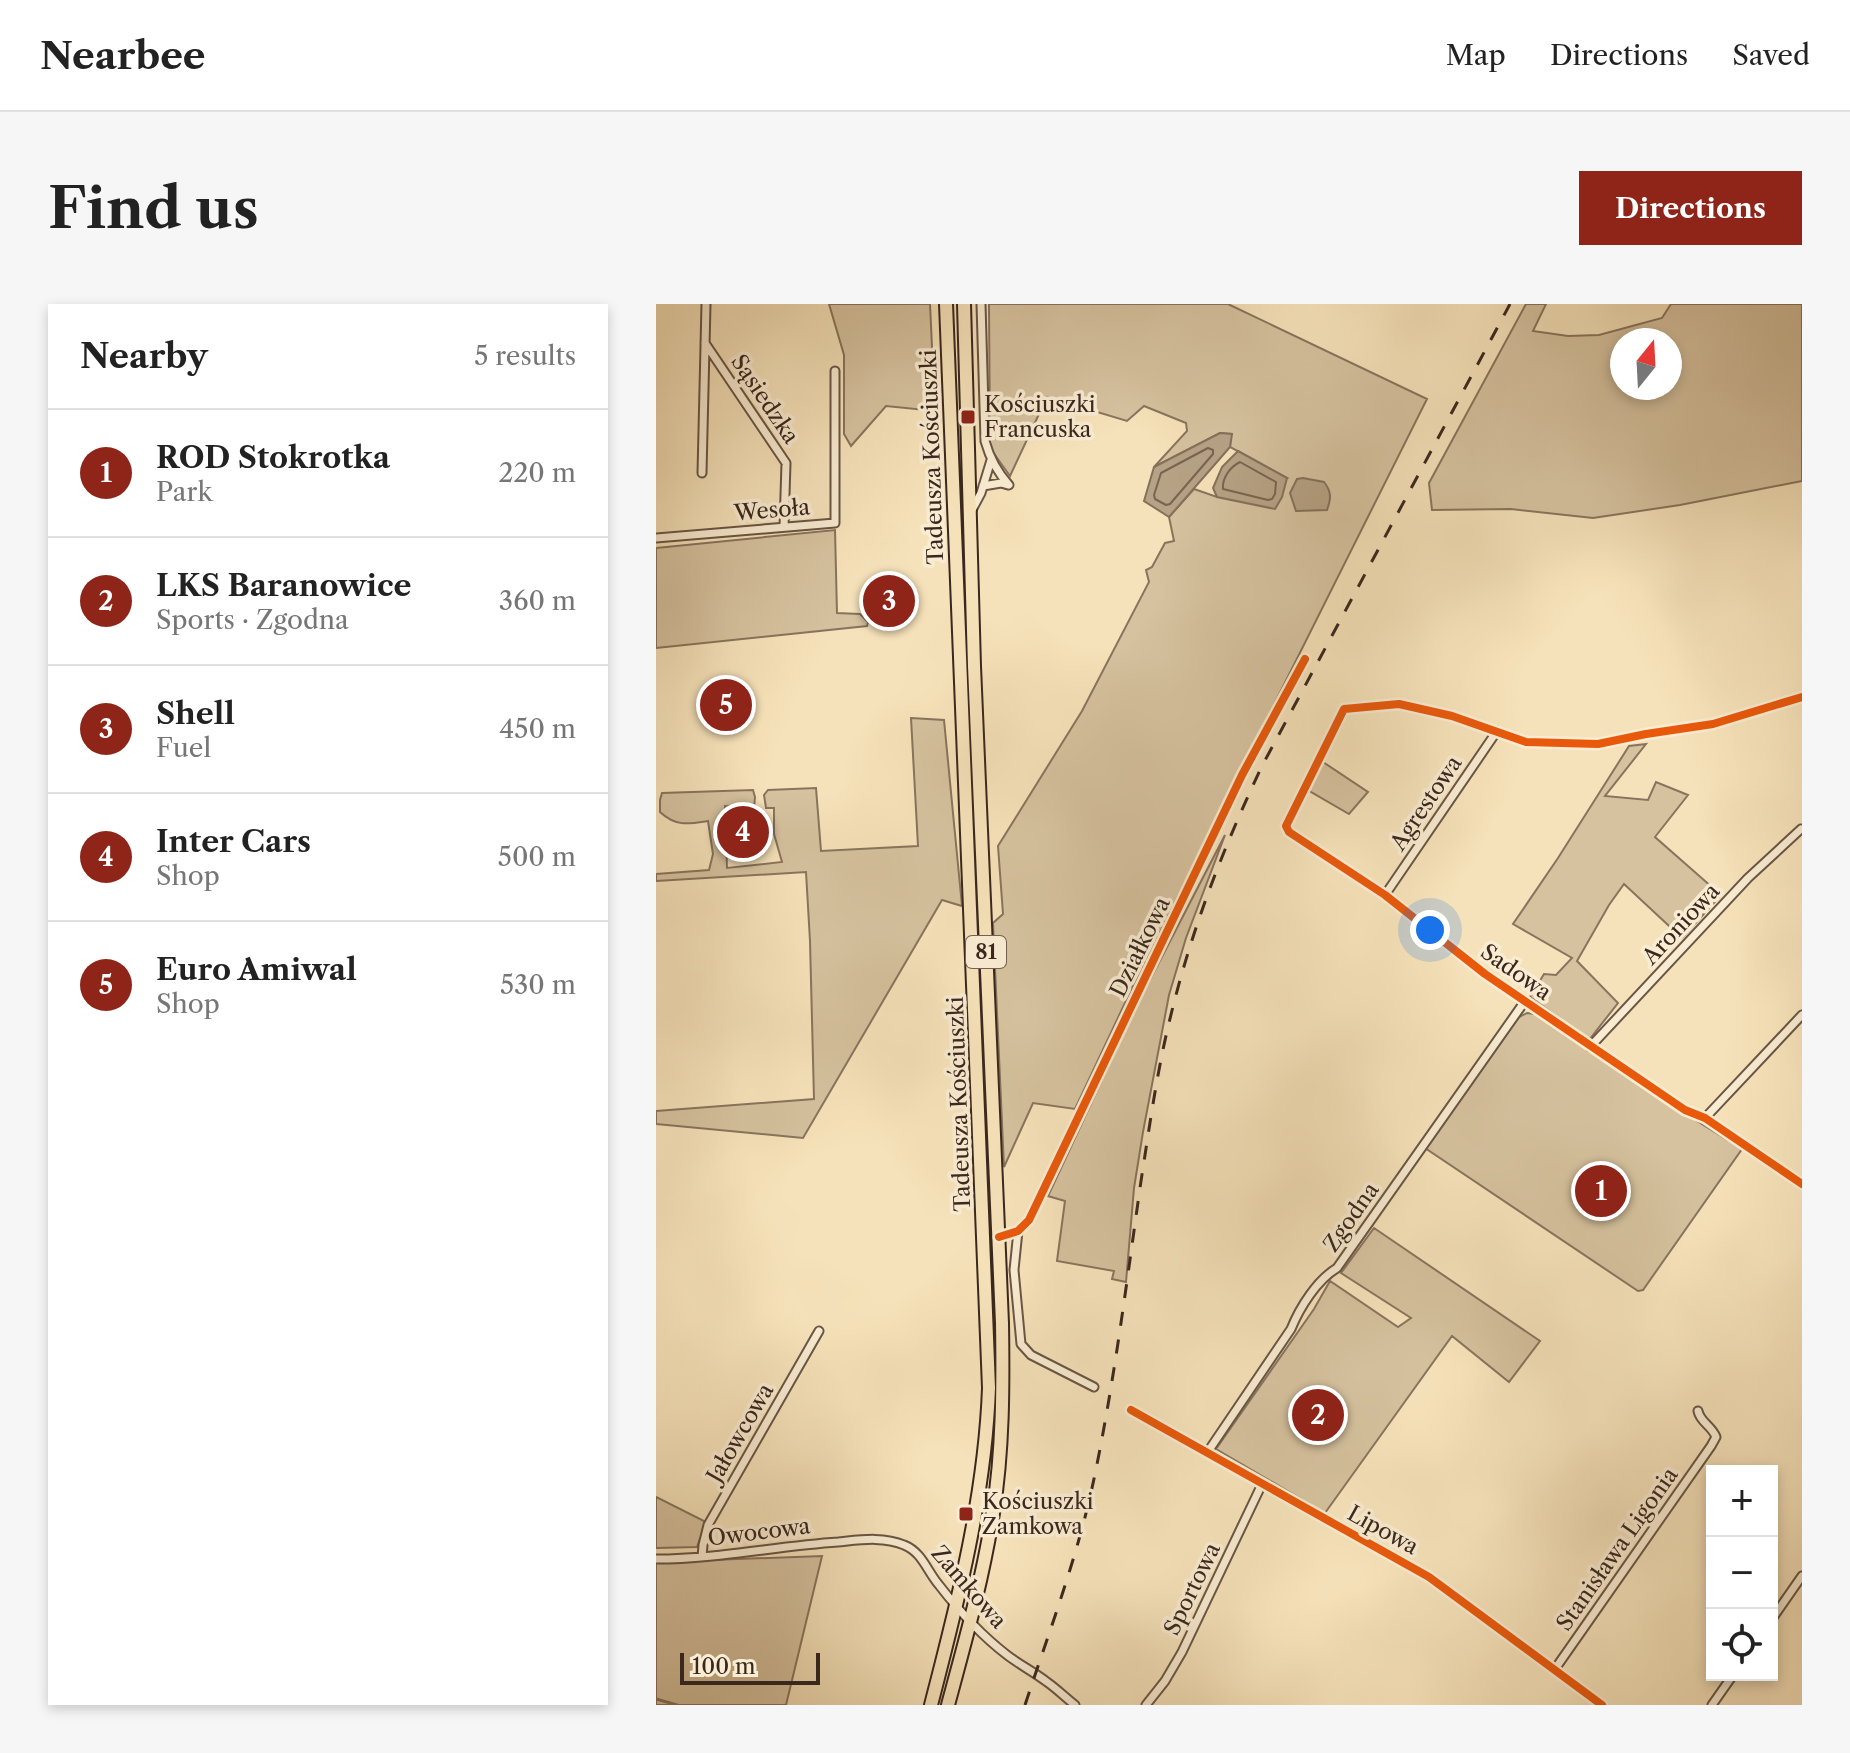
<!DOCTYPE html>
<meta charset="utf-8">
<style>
:root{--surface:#fff;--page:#f6f6f6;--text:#222;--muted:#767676;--line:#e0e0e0;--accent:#8f2418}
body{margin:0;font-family:"Libre Caslon Text",serif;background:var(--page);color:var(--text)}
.controls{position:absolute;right:24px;bottom:24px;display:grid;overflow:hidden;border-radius:0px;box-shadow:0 4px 12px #0003}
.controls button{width:72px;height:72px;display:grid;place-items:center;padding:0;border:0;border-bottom:2px solid var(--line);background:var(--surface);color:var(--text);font:40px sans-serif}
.compass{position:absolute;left:954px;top:24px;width:72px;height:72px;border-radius:50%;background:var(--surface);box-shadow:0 4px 12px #0003;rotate:18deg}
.scale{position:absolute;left:24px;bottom:20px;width:140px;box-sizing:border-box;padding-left:8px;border:4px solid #3a271e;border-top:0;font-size:22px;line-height:28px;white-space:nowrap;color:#3a271e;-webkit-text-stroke:6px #f9ecd2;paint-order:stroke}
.you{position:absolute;left:774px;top:626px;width:28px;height:28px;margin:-20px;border:6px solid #fff;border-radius:50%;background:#1a73e8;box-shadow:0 0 0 12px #1a73e833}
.badge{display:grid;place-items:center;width:52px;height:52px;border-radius:50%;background:var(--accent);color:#fff;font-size:26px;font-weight:700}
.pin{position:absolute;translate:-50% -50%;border:4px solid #fff;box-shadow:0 2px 8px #0006}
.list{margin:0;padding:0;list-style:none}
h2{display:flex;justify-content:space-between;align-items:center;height:104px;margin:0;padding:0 32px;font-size:34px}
h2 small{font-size:26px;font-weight:400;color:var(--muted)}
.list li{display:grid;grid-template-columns:52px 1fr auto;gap:24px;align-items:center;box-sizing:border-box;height:128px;padding:0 32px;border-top:2px solid var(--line)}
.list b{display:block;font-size:30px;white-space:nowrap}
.list p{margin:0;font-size:26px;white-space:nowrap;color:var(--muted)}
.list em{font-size:26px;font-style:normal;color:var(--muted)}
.icon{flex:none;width:44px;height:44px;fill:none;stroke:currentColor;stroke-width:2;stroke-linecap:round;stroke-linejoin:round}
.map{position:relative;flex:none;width:1146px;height:1401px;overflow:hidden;border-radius:0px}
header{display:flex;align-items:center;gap:48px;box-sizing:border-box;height:112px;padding:0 40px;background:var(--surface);border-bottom:2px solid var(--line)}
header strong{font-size:38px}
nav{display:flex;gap:44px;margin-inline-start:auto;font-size:28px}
.intro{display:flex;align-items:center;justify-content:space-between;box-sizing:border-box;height:192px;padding:0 48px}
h1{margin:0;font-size:56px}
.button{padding:20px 36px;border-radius:0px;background:var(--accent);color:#fff;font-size:28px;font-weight:700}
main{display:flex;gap:48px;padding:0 48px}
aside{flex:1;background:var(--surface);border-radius:0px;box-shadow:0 4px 12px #0003}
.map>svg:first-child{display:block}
</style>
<header>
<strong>Nearbee</strong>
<nav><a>Map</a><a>Directions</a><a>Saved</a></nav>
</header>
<div class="intro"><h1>Find us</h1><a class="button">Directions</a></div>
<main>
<aside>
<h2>Nearby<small>5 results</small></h2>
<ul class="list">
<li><span class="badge">1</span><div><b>ROD Stokrotka</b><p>Park</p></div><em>220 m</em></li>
<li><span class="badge">2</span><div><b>LKS Baranowice</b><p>Sports · Zgodna</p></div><em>360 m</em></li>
<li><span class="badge">3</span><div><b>Shell</b><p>Fuel</p></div><em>450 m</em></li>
<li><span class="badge">4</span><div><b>Inter Cars</b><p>Shop</p></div><em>500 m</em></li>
<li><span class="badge">5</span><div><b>Euro Amiwal</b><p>Shop</p></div><em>530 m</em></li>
</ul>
</aside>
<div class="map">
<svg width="1146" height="1401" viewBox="0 0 1146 1401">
<rect width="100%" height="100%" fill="#f6e2ba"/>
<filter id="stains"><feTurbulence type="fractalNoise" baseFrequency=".0025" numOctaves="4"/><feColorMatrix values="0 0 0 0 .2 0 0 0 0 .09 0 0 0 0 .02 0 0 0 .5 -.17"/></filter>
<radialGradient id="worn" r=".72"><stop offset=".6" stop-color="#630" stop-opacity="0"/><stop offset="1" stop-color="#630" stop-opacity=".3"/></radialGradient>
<path fill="#d6c29f" stroke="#88745e" stroke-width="2" fill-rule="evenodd" d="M173,0H274L279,107L230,102L195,142L188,130V51Z
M333,0H572L771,95L476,684L419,805L377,799L348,863L337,619L347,610L342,542L426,407L493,278L490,266L496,263L509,239L518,237L513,213L538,185L561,193L631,174L574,143L575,130L564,129L498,163L531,127L530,119L488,102L471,117L391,93L354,172L334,144Z
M870,0H890L877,27L912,32L943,31L1006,14L1015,0H1146V177L1024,201L937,214L855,205L776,206L773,179ZM966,36H1014V84H966Z
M179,226L181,309L204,310L212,318L211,322L0,344V244Z
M255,414L288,416L306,602L286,596L147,834L0,820V807L158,795L154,637L150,568L0,577V570L53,566L57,550L52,517C33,520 20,523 4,508V496L6,489L97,486L99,493L98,504L69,502L71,564L126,558L118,530V504H110L108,491L112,486L160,484L165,547L262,542Z
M990,440L949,492L992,496L1000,478L1032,491L999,533L1065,591L1026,634L968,580L953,601L921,657L962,699L933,736L874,693L888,670L900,671L916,654L857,620L902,554L973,442Z
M664,456L712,488L693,510L650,485Z
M569,531L530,634L513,691L487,828L478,884L470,978L456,975L458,967L401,957L409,897L392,892L481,701Z
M871,709L879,710L1041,817L1086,845L987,986L982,987L769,844L863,713Z
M718,924L884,1037L853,1078L796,1032L669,1209L560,1145L658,1005L674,977L742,1023L755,1014L685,969Z
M0,1193L50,1218L41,1243L0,1244Z
M166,1252L130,1401H0V1258Z"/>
<path fill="#b6a285" stroke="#84715c" stroke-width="2" d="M564,129L576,130L574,143L513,213L488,197L498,163Z
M582,147L631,174L626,193L619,205L561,193L557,184L566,163Z
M647,174L668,178C676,188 675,195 671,206L640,207L634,189L641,175Z"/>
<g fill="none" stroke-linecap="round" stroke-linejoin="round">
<path stroke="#786452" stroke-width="2" d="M552,144L557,146V150L514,200L510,201L499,195L498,191L505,169Z
M584,158L620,178L619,190L616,195L612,196L567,185C566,174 574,163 584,158Z"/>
<path stroke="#84715c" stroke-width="3" d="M0,1395L21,1401"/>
<g stroke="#695645" stroke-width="11">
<path id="street" d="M325,0L329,137C334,155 341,168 353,181
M49,39L130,159L128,223
M46,169L50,0
M327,182L345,179L352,181
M316,206L325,189L335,156
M0,234L179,219V67
M1146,393L1057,420L990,430L942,440L870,438L796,412L743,400L688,405L630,522L633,528L729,591L829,670L1029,806L1049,814L1146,880
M729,591L841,427
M934,743L1092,574L1145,525
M1049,814L1146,711
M362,927L358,966L365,1040L375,1051L438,1083
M343,933L362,927L373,916L586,471L649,355
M475,1106L773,1273L946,1401
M551,1149L635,1025C644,1003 661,976 681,964L869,697
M46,1253L47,1241L52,1221L163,1027
M0,1255C61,1255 121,1242 182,1238C203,1236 227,1232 248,1241C266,1248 271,1267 283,1281C303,1307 325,1331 351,1351C364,1361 378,1368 391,1378C401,1385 410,1394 419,1401
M1116,1315L1146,1272
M899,1365L1055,1142L1060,1133C1056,1122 1044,1118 1042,1107
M490,1401L509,1377L526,1348L606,1180
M1056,1401L1077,1371"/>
</g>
<g stroke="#3a271e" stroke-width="16">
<path id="primary" d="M275,1401C302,1297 329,1192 333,1084L290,0
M292,1401C309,1338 327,1274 337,1209C347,1146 347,1082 346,1019L318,362L308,0"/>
</g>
<use href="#street" stroke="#f9ecd2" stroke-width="7"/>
<use href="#primary" stroke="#f6e2ba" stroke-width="12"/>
<path stroke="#3a271e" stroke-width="3" stroke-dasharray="14 14" stroke-linecap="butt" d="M369,1401C394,1325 423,1249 439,1170C459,1073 471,975 485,877C493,826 500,774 512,723C534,629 565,549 606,462L854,0"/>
<g stroke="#f9ecd2" stroke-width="13">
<path id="cycleway" d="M1146,393L1057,420L990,430L942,440L870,438L796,412L743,400L688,405L630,522L633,528L729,591L829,670L1029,806L1049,814L1146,880
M343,933L362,927L373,916L586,471L649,355
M475,1106L773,1273L946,1401"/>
</g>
<use href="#cycleway" stroke="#e8590c" stroke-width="8"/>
</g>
<g fill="#8f2418" stroke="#f9ecd2" stroke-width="3">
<rect x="304" y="105" width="16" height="16" rx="4"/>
<rect x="302" y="1202" width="16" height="16" rx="4"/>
</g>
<g text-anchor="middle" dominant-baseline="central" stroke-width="7" stroke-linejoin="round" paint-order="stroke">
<rect fill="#f9ecd2" stroke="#736254" stroke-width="2" x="310" y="632" width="40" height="32" rx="6"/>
<g font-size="20" font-weight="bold" fill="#3a271e">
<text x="330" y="648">81</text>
</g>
<g font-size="22" fill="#3a271e" stroke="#f9ecd2">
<text transform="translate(109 95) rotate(56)">Sąsiedzka</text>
<text transform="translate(276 153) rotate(-92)">Tadeusza Kościuszki</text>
<text transform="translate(116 206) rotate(-5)">Wesoła</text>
<text transform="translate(770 499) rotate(-56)">Agrestowa</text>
<text transform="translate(1025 620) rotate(-47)">Aroniowa</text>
<text transform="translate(484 643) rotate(-64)">Działkowa</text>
<text transform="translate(860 668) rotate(35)">Sadowa</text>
<text transform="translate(303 800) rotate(-92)">Tadeusza Kościuszki</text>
<text transform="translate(695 913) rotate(-55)">Zgodna</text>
<text transform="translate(84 1129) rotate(-60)">Jałowcowa</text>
<text transform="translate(727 1226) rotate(29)">Lipowa</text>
<text transform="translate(103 1228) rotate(-7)">Owocowa</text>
<text transform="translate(961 1245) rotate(-55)">Stanisława Ligonia</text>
<text transform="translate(313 1283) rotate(49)">Zamkowa</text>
<text transform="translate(536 1285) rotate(-64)">Sportowa</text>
</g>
<g font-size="22" fill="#3a271e" stroke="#f9ecd2" text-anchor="start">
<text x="328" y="100">Kościuszki<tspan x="328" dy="25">Francuska</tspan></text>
<text x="326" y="1197">Kościuszki<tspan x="326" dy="25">Zamkowa</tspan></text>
</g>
</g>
<rect width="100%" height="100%" filter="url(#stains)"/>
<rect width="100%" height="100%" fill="url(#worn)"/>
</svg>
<div class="controls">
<button>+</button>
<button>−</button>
<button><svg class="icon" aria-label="locate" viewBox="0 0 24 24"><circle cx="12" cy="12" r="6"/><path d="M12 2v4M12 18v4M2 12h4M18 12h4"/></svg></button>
</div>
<svg class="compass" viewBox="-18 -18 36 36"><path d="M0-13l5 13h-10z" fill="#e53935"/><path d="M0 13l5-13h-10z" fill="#767676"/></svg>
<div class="scale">100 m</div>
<div class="you"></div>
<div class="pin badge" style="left:945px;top:887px">1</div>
<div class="pin badge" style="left:662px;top:1111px">2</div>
<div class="pin badge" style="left:233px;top:297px">3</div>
<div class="pin badge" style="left:87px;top:528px">4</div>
<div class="pin badge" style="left:70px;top:401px">5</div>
</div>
</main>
